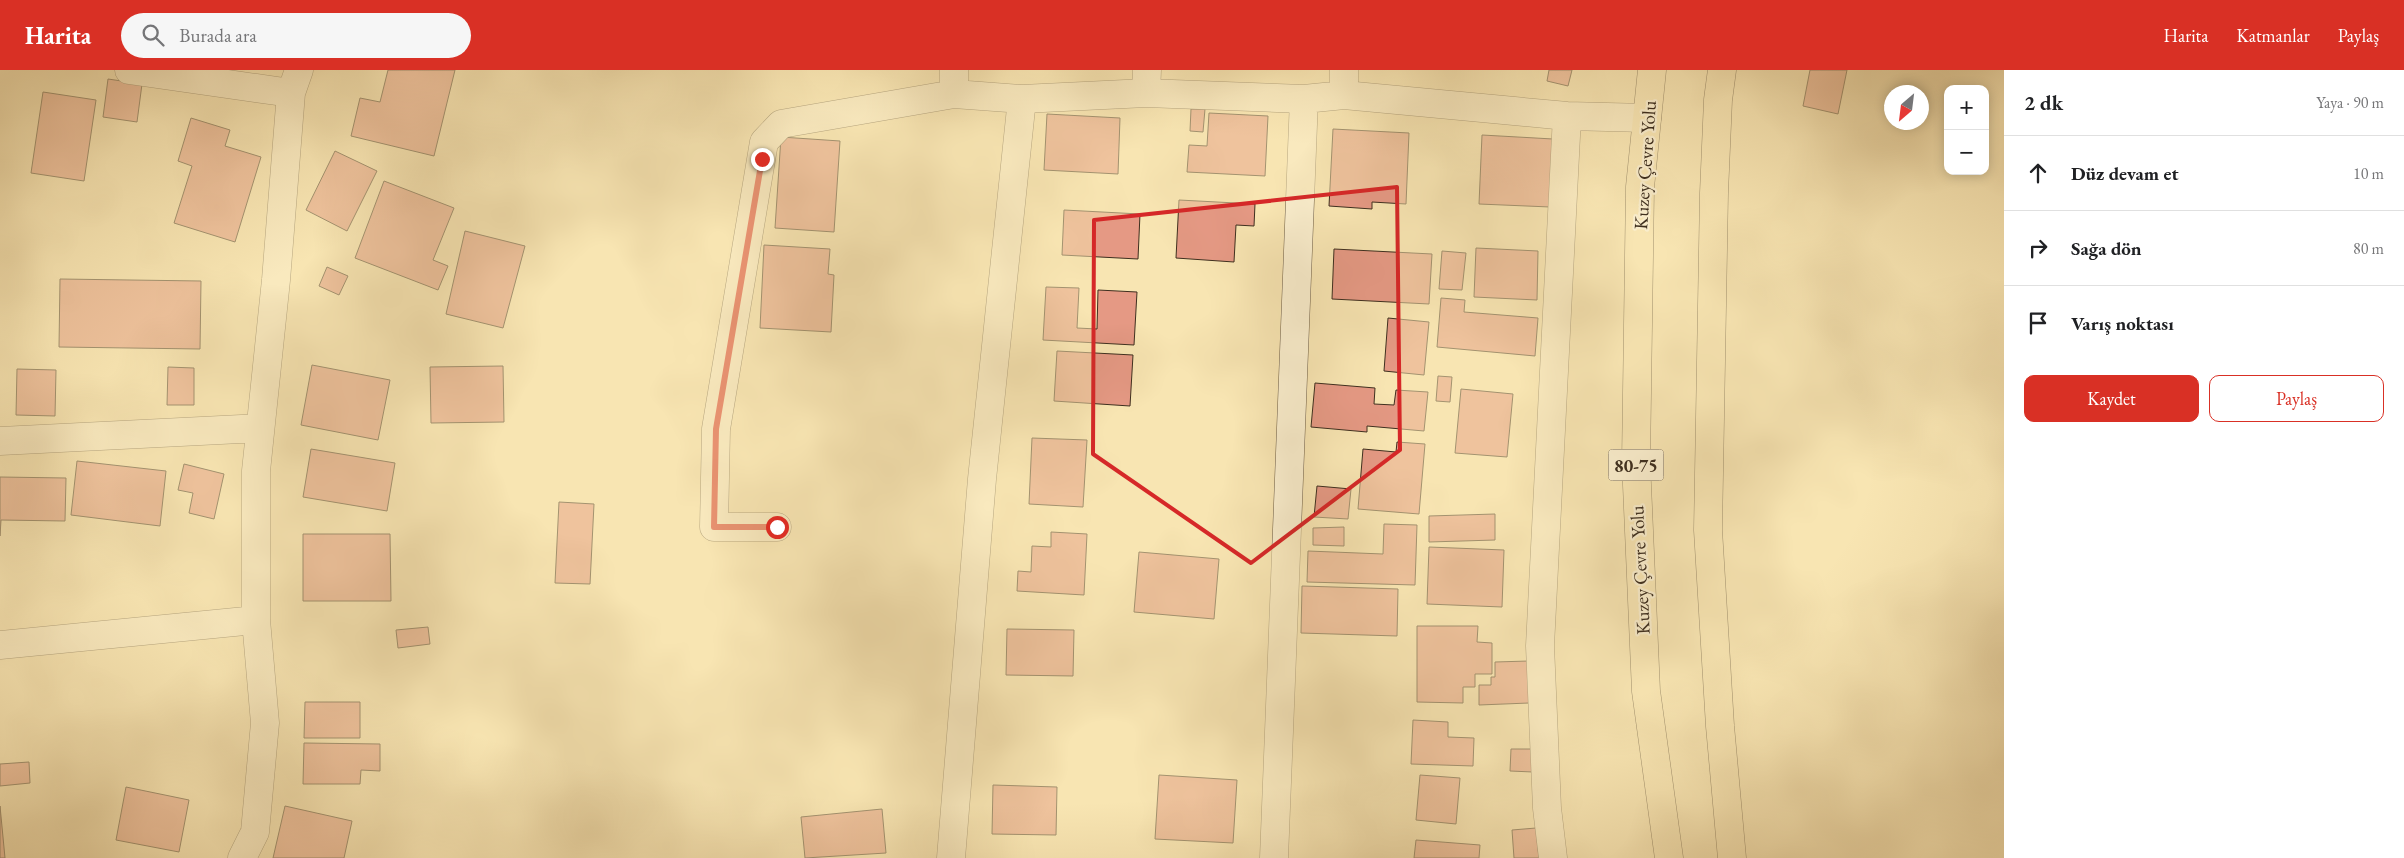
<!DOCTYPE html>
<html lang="tr">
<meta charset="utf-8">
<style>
:root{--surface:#fff;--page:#f6f6f6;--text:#202124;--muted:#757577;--line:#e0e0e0;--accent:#d93025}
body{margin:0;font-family:"EB Garamond",serif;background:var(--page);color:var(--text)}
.controls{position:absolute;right:15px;top:15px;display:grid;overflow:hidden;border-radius:10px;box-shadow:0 2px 12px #0003}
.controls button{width:45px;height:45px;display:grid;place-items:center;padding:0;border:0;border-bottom:1px solid var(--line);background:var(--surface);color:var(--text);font:25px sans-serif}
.compass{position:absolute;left:1884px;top:15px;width:45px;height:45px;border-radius:50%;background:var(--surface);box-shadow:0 2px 12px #0003;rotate:208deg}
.stop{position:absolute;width:15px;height:15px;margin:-11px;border:4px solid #d93025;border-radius:50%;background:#fff}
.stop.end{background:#d93025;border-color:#fff;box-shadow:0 1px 5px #0008}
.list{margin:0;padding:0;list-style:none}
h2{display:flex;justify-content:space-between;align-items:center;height:65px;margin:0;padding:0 20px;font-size:21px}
h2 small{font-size:16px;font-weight:400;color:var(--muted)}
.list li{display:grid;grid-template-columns:32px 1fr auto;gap:15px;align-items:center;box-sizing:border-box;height:75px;padding:0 20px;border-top:1px solid var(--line)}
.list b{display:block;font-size:19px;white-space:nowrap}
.list em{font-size:16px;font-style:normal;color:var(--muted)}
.actions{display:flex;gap:10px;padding:15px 20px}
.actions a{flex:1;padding:11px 0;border:1px solid var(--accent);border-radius:10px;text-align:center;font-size:18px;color:var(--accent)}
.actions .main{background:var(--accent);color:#fff}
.icon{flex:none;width:28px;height:28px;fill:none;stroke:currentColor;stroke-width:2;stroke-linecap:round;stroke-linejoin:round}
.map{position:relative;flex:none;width:2004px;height:788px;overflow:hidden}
header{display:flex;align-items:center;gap:30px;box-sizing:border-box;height:70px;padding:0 25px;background:var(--accent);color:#fff}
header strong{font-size:24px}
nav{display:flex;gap:28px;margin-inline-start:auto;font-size:18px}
.search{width:350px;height:45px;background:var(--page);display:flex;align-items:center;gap:12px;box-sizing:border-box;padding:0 18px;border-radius:28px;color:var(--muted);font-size:19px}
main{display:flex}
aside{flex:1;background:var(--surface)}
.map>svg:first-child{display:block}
</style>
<header>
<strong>Harita</strong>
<div class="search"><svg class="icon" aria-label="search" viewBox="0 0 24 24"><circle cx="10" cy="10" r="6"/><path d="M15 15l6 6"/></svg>Burada ara</div>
<nav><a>Harita</a><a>Katmanlar</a><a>Paylaş</a></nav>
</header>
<main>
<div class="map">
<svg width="2004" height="788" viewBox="0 0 2004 788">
<rect width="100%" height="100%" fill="#f8e5b2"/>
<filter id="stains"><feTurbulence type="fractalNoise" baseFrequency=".004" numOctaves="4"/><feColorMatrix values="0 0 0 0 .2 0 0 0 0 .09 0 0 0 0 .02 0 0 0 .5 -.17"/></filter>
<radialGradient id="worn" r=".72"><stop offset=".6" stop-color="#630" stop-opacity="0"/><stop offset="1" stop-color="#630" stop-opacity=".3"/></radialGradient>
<path fill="#e59984" stroke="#3e2f1f" d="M388,0H455L434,86L351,66L360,28L380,32Z
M1549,0H1572L1568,16L1547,11Z
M1810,0H1847L1838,44L1803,36Z
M108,9L142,14L137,52L103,47Z
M43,22L96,30L84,111L31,103Z
M1191,39H1205L1203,62L1190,61Z
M1209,43L1268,46L1265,106L1187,102L1189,75L1207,76Z
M1047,44L1120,48L1118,104L1044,100Z
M191,48L230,60L225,76L261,87L235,172L174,153L192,96L178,91Z
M1333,59L1409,63L1406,134L1372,132V139L1329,136Z
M1482,65L1553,69L1550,137L1479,134Z
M781,67L840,71L834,162L775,158Z
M335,81L377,101L347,161L306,140Z
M384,111L454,138L433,190L448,196L438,220L355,188Z
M1179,130L1255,134L1254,156L1236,155L1234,192L1176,188Z
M1064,140L1140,144L1138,189L1062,185Z
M465,161L525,176L503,258L446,244Z
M764,175L830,179L828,204L834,205L831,262L760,258Z
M1476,178L1538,181L1537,230L1474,227Z
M1334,179L1432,184L1429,234L1332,229Z
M1442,181L1466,183L1462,220L1439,219Z
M327,197L348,206L339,225L319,216Z
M60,209L201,211L200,279L59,277Z
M1046,217L1079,218L1077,258L1097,259L1098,220L1137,222L1134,275L1043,270Z
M1441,228L1465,230L1464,242L1538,248L1535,286L1437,277Z
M1388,248L1429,252L1424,305L1384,301Z
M1057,281L1133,285L1130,336L1054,331Z
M312,295L390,310L378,370L301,355Z
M503,296L504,352L431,353L430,297Z
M168,297L194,298V335H167Z
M17,299L56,300L55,346L16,345Z
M1438,306L1452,307L1450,332L1436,331Z
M1315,313L1375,318L1374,334L1394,335L1396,320L1428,322L1424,361L1367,356V362L1311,357Z
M1461,319L1513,324L1507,387L1455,383Z
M1032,368L1087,370L1083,437L1029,434Z
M1397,372L1425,374L1419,444L1358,439L1363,379L1396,382Z
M311,379L395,393L387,441L303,427Z
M77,391L166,401L160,456L71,445Z
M184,394L224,404L214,449L189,443L193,423L178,420Z
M0,407L66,408L65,451L1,450L0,466Z
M1317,416L1351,419L1348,449L1314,447Z
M559,432L594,434L590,514L555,513Z
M1495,444V470L1429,472V446Z
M1384,454L1417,455L1415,515L1307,512L1308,481L1383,484Z
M1344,457V476L1313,475V458Z
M1051,462L1087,464L1084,525L1017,521L1018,501L1031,502L1032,476L1051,477Z
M303,464H390L391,531H303Z
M1429,477L1504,480L1502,537L1427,534Z
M1139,482L1219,489L1214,549L1134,542Z
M1302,516L1398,519L1397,566L1301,563Z
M1417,556H1478L1477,572L1492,573V604H1475V617H1463V633L1417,632Z
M428,557L430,574L398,578L396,560Z
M1007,559L1074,560L1073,606L1006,605Z
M1529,591V633L1479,635V615H1491V607H1495V592Z
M305,632H360V668H304Z
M1413,650L1448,652V667L1474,668L1473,696L1411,694Z
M304,673L380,674V701L361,700L360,714H303Z
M1511,679H1534L1533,702L1510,701Z
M29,692L30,713L0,716V694Z
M1159,705L1237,710L1233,773L1155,769Z
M1420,705L1460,708L1456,754L1416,750Z
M993,715L1057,717L1056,765L992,764Z
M126,717L189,730L179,782L116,770Z
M0,736L5,788H0Z
M285,736L352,751L344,788H273Z
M882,739L886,783L805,788L801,747Z
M1536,758L1539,788H1514L1512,760Z
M1416,770L1480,775L1479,788H1414Z"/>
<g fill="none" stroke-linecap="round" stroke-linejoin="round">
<g stroke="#6c5c44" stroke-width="29">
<path id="minor" d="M129,0L291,23
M954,0V24
M1146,23L1147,0
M1344,25V0
M0,371L260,358
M777,457H714L716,359L764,72L781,54L954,24L1022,29L1146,23L1304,29L1344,25L1567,46L1647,48
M0,575L256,550
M242,788L255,762L265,653L256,550V401L276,210L291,23L299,0
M951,788L982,409L1022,29
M1274,788L1304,29
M1553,788L1547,738L1540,576L1567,46"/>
</g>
<g stroke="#3e2f1f" stroke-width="29">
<path id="highway" d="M1652,0L1640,117L1636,392L1646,621L1669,788
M1722,0L1718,30L1714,123L1708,460L1720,656L1732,788"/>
</g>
<use href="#minor" stroke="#faeecd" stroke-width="28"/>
<use href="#highway" stroke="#f8e5b2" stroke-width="28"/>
</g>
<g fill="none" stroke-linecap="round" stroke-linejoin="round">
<path stroke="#d93025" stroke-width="6" d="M762,89L716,359L714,457H777"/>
</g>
<path d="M0 0H2004V788H0ZM1397,117L1400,380L1251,493L1093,384L1094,150Z" fill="#f8e5b2" fill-opacity=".55" fill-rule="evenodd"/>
<path fill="none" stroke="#d62828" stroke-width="4" stroke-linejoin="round" d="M1397,117L1400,380L1251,493L1093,384L1094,150Z"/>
<g text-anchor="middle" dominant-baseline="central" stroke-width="4.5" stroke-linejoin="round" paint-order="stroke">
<rect fill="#faeecd" stroke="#766853" stroke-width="1" x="1608.5" y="379.5" width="55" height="31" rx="4"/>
<g font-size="18" font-weight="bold" fill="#3e2f1f">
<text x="1636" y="395">80-75</text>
</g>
<g font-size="19" fill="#3e2f1f" stroke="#faeecd">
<text transform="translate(1645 95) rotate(-86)">Kuzey Çevre Yolu</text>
<text transform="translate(1640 500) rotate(-93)">Kuzey Çevre Yolu</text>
</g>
</g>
<rect width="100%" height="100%" filter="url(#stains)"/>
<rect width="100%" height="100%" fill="url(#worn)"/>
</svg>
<div class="controls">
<button>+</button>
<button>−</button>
</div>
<svg class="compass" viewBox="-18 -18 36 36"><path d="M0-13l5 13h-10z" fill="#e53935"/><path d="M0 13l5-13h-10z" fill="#757577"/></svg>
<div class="stop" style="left:777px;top:457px"></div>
<div class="stop end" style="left:762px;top:89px"></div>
</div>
<aside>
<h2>2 dk<small>Yaya · 90 m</small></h2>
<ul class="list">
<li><svg class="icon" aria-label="ahead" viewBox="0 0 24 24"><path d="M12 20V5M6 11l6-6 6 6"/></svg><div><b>Düz devam et</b></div><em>10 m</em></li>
<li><svg class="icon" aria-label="right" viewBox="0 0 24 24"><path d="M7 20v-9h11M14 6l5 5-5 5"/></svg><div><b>Sağa dön</b></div><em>80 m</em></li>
<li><svg class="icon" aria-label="arrive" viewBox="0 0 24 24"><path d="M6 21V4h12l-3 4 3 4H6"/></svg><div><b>Varış noktası</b></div></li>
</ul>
<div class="actions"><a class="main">Kaydet</a><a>Paylaş</a></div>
</aside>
</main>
